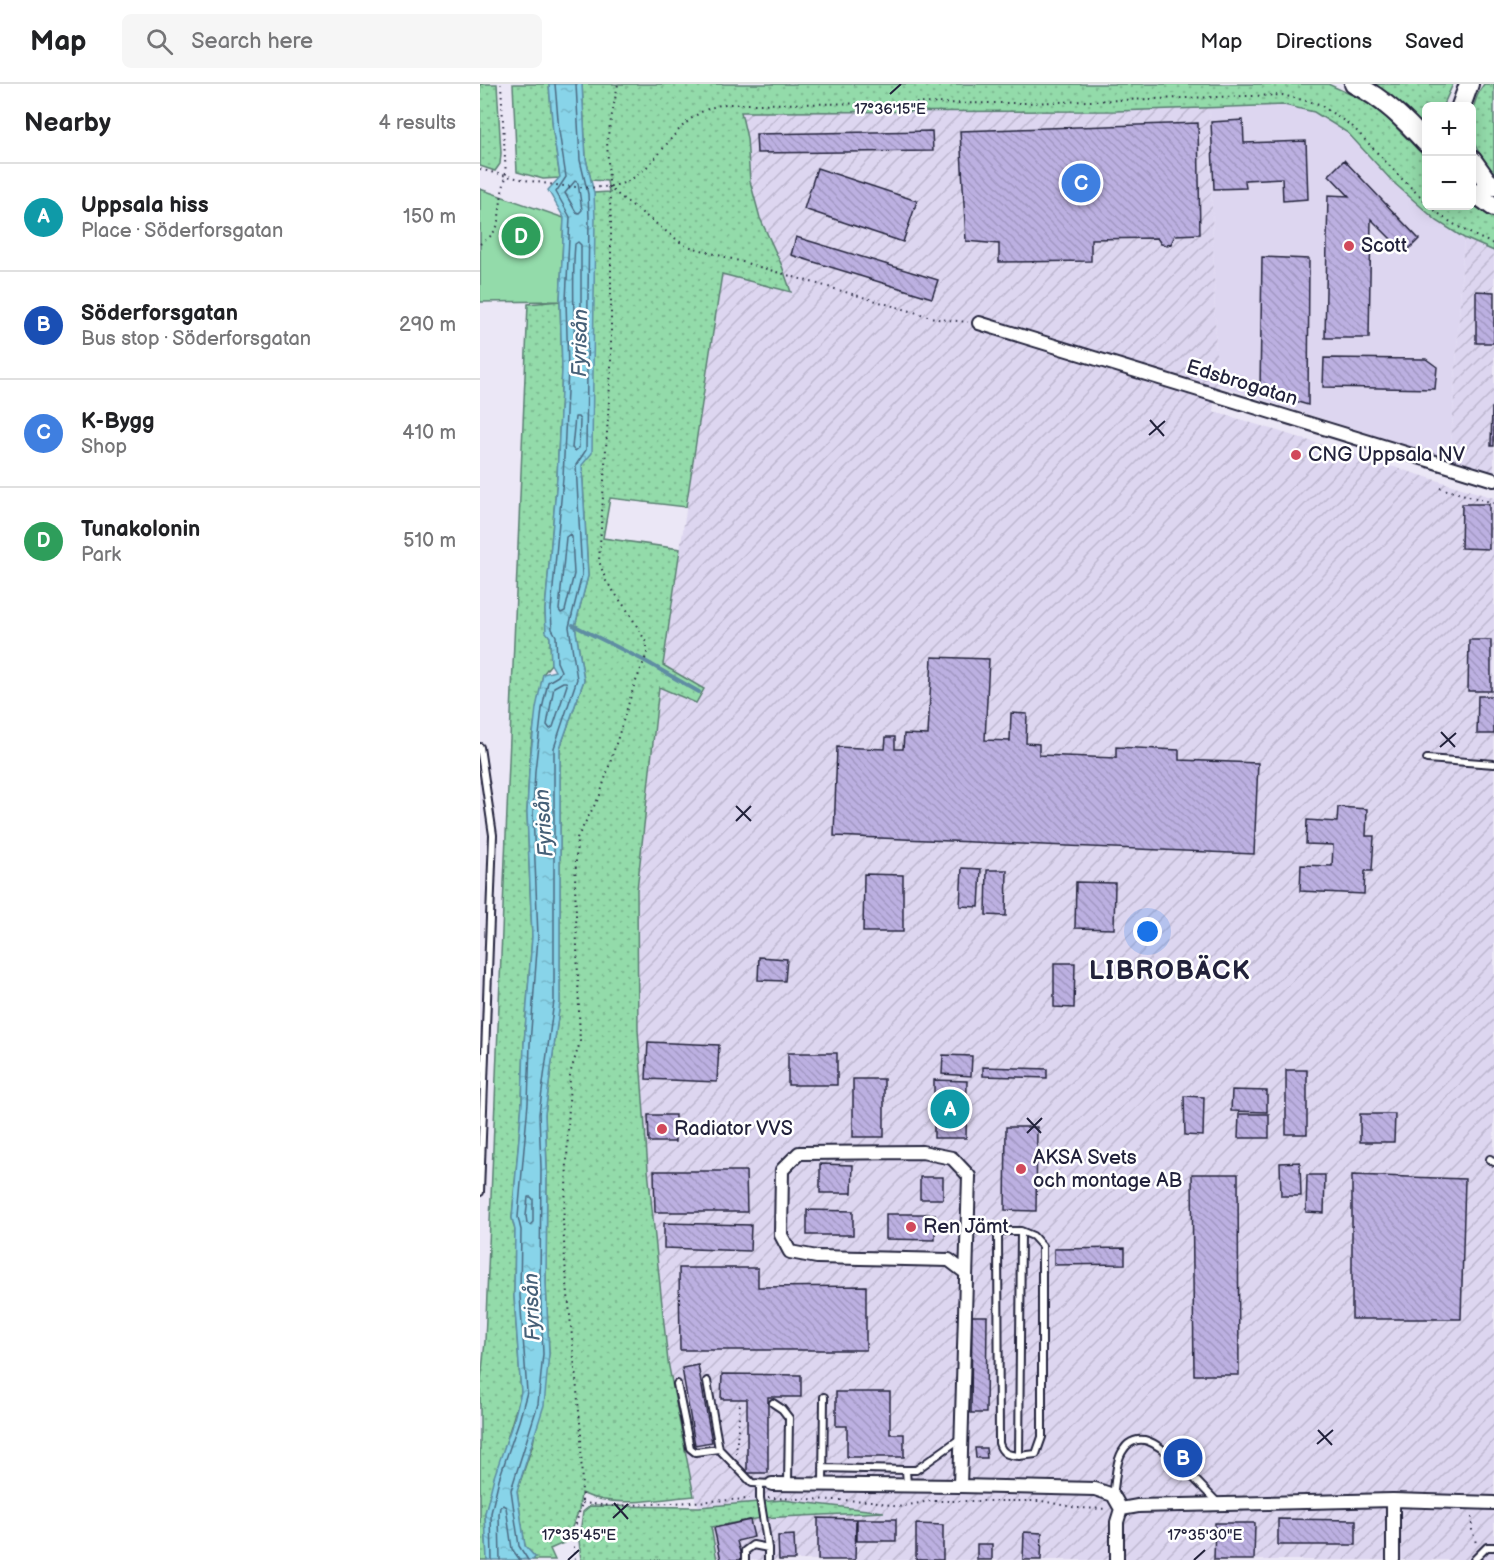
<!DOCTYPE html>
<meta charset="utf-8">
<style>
:root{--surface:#fff;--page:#f6f6f6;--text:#202124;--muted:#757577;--line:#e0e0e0;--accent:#1a73e8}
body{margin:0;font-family:"Balsamiq Sans",sans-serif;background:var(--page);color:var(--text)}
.controls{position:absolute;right:18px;top:18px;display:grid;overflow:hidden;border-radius:9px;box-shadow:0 3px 15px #0003}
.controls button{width:54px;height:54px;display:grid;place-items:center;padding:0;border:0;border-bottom:2px solid var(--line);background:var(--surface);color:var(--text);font:30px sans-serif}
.you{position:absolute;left:668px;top:848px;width:21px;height:21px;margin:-15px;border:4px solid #fff;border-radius:50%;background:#1a73e8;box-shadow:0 0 0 9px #1a73e833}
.badge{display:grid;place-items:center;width:39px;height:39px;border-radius:50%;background:var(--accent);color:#fff;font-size:20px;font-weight:700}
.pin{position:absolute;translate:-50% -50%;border:3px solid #fff;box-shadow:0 2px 6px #0006}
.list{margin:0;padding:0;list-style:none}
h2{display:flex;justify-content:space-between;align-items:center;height:78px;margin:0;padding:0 24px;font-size:26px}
h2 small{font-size:20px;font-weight:400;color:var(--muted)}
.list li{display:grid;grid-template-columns:39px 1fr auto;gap:18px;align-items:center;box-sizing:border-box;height:108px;padding:0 24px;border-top:2px solid var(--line)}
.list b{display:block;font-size:22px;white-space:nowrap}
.list p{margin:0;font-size:20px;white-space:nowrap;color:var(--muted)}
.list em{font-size:20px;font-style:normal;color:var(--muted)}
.icon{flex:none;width:33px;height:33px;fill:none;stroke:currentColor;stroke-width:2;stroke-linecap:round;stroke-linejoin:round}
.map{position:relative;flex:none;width:1014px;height:1476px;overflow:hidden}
header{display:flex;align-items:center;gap:36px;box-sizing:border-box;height:84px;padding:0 30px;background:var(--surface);border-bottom:2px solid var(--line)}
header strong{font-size:28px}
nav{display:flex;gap:33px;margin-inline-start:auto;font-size:21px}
.search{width:420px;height:54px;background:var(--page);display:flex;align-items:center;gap:15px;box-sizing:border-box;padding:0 21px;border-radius:9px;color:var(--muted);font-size:22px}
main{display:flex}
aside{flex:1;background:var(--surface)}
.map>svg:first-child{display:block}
</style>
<header>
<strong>Map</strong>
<div class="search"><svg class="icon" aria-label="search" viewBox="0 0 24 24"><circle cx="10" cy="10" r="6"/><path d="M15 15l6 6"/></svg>Search here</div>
<nav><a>Map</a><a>Directions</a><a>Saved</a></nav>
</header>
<main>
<aside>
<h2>Nearby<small>4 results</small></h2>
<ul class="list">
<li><span class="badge" style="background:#0f9aa8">A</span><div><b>Uppsala hiss</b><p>Place · Söderforsgatan</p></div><em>150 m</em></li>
<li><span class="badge" style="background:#1a4fb4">B</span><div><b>Söderforsgatan</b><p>Bus stop · Söderforsgatan</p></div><em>290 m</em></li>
<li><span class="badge" style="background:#3f7fe0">C</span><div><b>K-Bygg</b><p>Shop</p></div><em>410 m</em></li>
<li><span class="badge" style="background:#2e9e5b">D</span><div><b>Tunakolonin</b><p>Park</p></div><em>510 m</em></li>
</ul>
</aside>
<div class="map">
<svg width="1014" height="1476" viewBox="0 0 1014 1476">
<defs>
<pattern id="industrial-furrows" width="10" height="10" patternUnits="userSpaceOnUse" patternTransform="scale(1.5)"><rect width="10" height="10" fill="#ddd6f0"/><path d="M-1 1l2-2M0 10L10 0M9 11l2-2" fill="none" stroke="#bdb7cf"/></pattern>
<pattern id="grass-dots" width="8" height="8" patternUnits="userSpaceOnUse" patternTransform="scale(1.5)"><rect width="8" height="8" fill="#93dbaa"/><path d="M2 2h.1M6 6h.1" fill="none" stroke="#7ebc93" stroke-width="1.8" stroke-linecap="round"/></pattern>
<pattern id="water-ripples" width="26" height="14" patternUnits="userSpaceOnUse" patternTransform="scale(1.5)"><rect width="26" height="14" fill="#88d4e9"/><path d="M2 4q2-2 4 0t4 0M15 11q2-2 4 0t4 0" fill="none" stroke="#75b6c9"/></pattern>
<pattern id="building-back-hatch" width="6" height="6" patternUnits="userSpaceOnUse" patternTransform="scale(1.5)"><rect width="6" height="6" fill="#bcb0e1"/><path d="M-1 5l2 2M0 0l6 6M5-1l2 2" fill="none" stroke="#a197c2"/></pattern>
</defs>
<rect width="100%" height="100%" fill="#ebe7f6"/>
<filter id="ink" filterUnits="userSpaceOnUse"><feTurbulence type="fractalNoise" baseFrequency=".0167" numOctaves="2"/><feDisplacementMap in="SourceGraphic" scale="12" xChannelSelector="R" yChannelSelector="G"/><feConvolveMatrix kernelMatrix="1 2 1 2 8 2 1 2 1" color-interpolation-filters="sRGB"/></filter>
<g filter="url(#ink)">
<path fill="#ddd6f0" d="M804,21L834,28L868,49L913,98L957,137L984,154L970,376L737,301L729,24Z"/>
<path fill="url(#industrial-furrows)" d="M729,24L737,301L733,327L1014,414V1476H229L219,1423L214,1412L188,1279L168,1086L158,946L157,806L181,591L242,190L310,207L302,182L280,134L270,97L267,54L261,28H545Z
M984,154L1014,167V391L970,376Z"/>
<path fill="url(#grass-dots)" stroke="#5a7e72" stroke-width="1.5" d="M0,0H17L21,69L20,80L15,87L0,82Z
M33,0H69L73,48L80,94L63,95L37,88Z
M102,0H848L894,21L946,74V122H992V120L1014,134V167L984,154L957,137L913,98L868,49L834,28L804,21L637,27L261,28L267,54L270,97L280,134L302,182L311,208L242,190L206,423L130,414L123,454L200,465L183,581L224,605L216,619L179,603L157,806L158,946L168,1086L188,1278L214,1412C177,1415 135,1425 101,1409L99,1426L86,1458L70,1465L75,1476H53L55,1473L45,1462L37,1407L53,1360L69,1270L66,1199L67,1084L65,1030L80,918V664L104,596L95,542L108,492L102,381L114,201V109L129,108L127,97L111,96L106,75Z
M891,0H973L963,22H946V51Z
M1004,0H1014V91C1008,83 995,64 992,54C988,39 994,13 1004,0Z
M80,217L82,285L77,394L65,526L66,547L70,553L71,580L63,590L52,654L49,687L47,728L52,853L44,960L42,1019L32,1134L35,1146L34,1212L41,1308L5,1429L7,1476H0V1305L5,1258L48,220Z
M303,1416L404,1428L281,1434L231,1443L237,1476H101L99,1456L103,1428L110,1422L219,1423Z"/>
<path fill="#93dbaa" stroke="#5a7e72" stroke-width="1.5" d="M0,105L84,134L80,217L0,218Z"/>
<path fill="url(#water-ripples)" stroke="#5f8da3" stroke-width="1.5" d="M69,0H102L106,75L114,109L115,134L112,369L102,381L108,492L95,542L104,596L80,664V918L65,1030L67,1084L66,1199L69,1270L64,1321L37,1407L45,1462L55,1473L53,1476H7L5,1429L14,1393L34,1335L41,1308L34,1212L35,1146L32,1134L42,1019L44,960L52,853L47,728L49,687L56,624L63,590L75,587L71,580L70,553L66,548L65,526L77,394L82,285L80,217L84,134L68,106L80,93L73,48Z"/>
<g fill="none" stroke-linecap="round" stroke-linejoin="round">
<path stroke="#4b6981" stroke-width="1.5" d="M95,97L98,99L102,126L99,129L96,128L85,109Z
M98,158L101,161V265L98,268L95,266C94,231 92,195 95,160Z
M95,333H98L100,336L99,364L95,367L92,364Z
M90,450L92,453L94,490L85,527L81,529L79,526L86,453Z
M83,598H86L87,601L73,643L70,645L67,641L74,603Z
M48,1113H51L53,1115V1138L50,1141L47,1139L46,1132Z
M12,1476L11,1429L19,1395L39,1337L47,1308L40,1212L41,1146L38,1133L48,1019L50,960L58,853L53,728L55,687L62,625L68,598L78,592L81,587L77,578L76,552L72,545L71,526L83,394L88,285L86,217L90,133L76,108L86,93L79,47L75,0
M20,1476L19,1430L20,1423L23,1421L26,1423L32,1465L40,1476
M48,1476L39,1462L31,1406L58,1320L63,1270L60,1199L61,1084L59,1030L74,917V664L97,595L89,543L102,491L96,381L106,366L109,134L108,110L100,76L96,0"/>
<path stroke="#5f8da3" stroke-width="4" d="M93,541L165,577L219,608"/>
</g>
<path fill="url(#building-back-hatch)" stroke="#22223b" stroke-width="1.5" d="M763,36L764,59L826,57L828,115L803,117L802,94L765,96L766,104L734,105L731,38Z
M718,39L720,150L695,151L691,160L687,161L681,160L677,154L611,155V177L519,178V160L486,157L480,47Z
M452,47L453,67L277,69L276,50Z
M864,76L939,155L925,169L891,135L889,254H845L848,111L869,112L849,91Z
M337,84L437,117L423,158L324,125Z
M316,153L458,196L452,214L311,171Z
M782,173L829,175L828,321L780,307Z
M996,207L1014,208V259H996Z
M844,274L946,275L957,283L955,305L843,303Z
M1012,324H1014V362H1011Z
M982,420H1009V465L981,464Z
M989,556H1011V607H988Z
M452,573L509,575L505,656L530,657L531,629L547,630L546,659L559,660V671L636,674V663L699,666V676L778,679L774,770L354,752L357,663L405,665L406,653H415V665H423L424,650L448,651Z
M998,612H1014V650H997Z
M858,723L887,725L886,752H894L892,787H885L884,810L820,807L821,781L852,782L853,761L826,760L827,736L857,738Z
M482,784L501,785L499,823L480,822Z
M507,786H527L526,832L506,831Z
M384,790L423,791V848H383Z
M596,798L635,799L634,845L595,844Z
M279,873L307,875L305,897L278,896Z
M574,879H595L594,924L574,923Z
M168,958L239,961L237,998L166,995Z
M308,969H357V1001H308Z
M463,971L492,972L491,992L462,990Z
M503,983L567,985V994L503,992Z
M806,986H827V1050H806Z
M373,995H404V1053H373Z
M454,996L487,997L486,1054H454Z
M752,1006L787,1007V1028L751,1027Z
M704,1012L724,1013L723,1052L705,1051Z
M759,1030H789V1054H758Z
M880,1030H915L914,1058H880Z
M168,1031H195V1058H169Z
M526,1043H557L556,1127L525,1126Z
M820,1078L821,1112H801L800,1079Z
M340,1080L373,1081L372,1109H340Z
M174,1087H266L267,1128H175Z
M712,1090H758L759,1291H714Z
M827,1091H845L844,1129L826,1128Z
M872,1091L985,1095L981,1235H872Z
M440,1093H463V1115H440Z
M327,1126L373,1127V1151H327Z
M406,1130H455V1156L406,1155Z
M184,1139L271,1141L270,1167L184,1164Z
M645,1164V1180L574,1181V1165Z
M199,1184H278V1203L386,1202V1266H200Z
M492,1232H507L506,1329H491Z
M218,1281L232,1358L215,1361L202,1284Z
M242,1290L321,1291V1313H288V1389H267V1315H241Z
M356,1308H410V1350H424V1373H367V1342H356Z
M495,1364H506L507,1374H496Z
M338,1434L376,1435L375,1476H338Z
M377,1435H416V1457H377Z
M798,1435L876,1436V1461H798Z
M270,1436L274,1453L257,1457L262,1476H241L234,1444Z
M735,1439H775L774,1476H734Z
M436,1440L463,1441V1476H436Z
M544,1448L562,1449L561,1476H543Z
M314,1451L315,1476H299L298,1452Z
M497,1460H512V1476H497Z"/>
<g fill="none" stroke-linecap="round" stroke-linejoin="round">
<g stroke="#22223b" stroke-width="10">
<path id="service" d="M0,663L13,751L0,1108
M947,675L1014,680
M1010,1075L1014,1078
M488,1145L518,1147L519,1359C522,1370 528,1371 539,1372L541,1147H518
M227,1297L239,1365L272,1399L292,1400
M197,1300L210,1364L215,1368L239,1365
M293,1319L302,1325L309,1334L308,1400
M539,1372L556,1370L562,1353V1162L553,1152L541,1147
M343,1384L426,1386
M280,1400V1414L288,1464
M343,1400L344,1313
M427,1401L426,1386H436L481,1354
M633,1411C636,1397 635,1377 644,1365C649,1357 659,1354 668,1357C690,1365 721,1403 738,1419
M265,1476V1467L273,1461L288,1464V1476
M994,1476L1007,1463H1014"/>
</g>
<g stroke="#22223b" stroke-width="16">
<path id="minor" d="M499,239L1014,396
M486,1189L469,1176L337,1173L310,1168L301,1151L302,1086L319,1069L442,1068L472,1074L489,1092L480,1402L615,1405L633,1411L641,1425L658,1422L913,1416L1014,1419
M292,1400L480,1402
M637,1476V1438L641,1425
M913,1476V1416"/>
</g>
<g stroke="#22223b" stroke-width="22">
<path id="primary" d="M874,0C903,14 925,36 946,59
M981,22L989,0
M992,76L1007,97L1014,102
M992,107L1014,123"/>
</g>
<path stroke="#22223b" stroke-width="2" stroke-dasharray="1.5 4.5" stroke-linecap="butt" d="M0,85C34,95 119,114 150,96C188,73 195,28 246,20L544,19L802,11L839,20L873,43L920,93L946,118
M128,103L204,161L458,235L488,238
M950,122C967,138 991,151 1014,160
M0,160L12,151L18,141L22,108L26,93L21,0
M960,404L1014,419
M256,1370L260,1319
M288,1414L393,1417L418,1423L450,1417H562L597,1424L628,1425
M102,1419L133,1422L270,1415
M992,1433V1446L996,1459
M95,1476L93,1450L102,1419L101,1349L85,1178L83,1136L86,1106L90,990L100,958L95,799L97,754L120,711L154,602L167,570V560L150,530L126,497L119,477L131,284V138L127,56L138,0"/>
<use href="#service" stroke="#fff" stroke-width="6"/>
<use href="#minor" stroke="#fff" stroke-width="12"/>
<use href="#primary" stroke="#fff" stroke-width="18"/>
</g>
</g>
<path fill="none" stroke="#22223b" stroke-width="2" d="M410,10L421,0M670,336L684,352M669,351L685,337M961,648L975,663M960,663L976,649M256,722L271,737M256,737L271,722M547,1034L561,1049M547,1049L562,1034M838,1346L852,1361M837,1360L853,1346M134,1419L148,1435M133,1434L148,1420M88,1476L99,1466M714,1476L725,1466"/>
<g fill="#d1495b" stroke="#fff" stroke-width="2">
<circle cx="869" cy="162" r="6"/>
<circle cx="816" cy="371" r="6"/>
<circle cx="182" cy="1045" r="6"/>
<circle cx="541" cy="1085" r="6"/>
<circle cx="431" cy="1143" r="6"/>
</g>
<g text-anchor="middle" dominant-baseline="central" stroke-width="5" stroke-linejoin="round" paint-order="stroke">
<g font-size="20" fill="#22223b" stroke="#fff" text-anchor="start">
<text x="881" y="162">Scott</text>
<text x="828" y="371">CNG Uppsala NV</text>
<text x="194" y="1045">Radiator VVS</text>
<text x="553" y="1074">AKSA Svets<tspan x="553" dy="23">och montage AB</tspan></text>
<text x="443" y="1143">Ren Jämt</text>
</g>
<g font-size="20" fill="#22223b" stroke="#fff">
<text transform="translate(762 299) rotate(17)">Edsbrogatan</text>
</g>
<g font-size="21" font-style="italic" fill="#466078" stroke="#fff">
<text transform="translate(100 259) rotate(-89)">Fyrisån</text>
<text transform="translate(64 739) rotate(-94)">Fyrisån</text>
<text transform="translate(52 1223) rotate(-92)">Fyrisån</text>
</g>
<g font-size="26" font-weight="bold" letter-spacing="1.5" fill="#22223b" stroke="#fff">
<text x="690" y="887">LIBROBÄCK</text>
</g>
</g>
<g font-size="15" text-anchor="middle" fill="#22223b" stroke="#fff" stroke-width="5" stroke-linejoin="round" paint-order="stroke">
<text x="410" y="30">17°36'15"E</text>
<text x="99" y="1456">17°35'45"E</text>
<text x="725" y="1456">17°35'30"E</text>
</g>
</svg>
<div class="controls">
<button>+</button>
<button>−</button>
</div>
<div class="you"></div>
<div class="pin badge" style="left:470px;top:1025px;background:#0f9aa8">A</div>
<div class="pin badge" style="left:703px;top:1374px;background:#1a4fb4">B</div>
<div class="pin badge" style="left:601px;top:99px;background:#3f7fe0">C</div>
<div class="pin badge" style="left:41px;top:152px;background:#2e9e5b">D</div>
</div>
</main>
